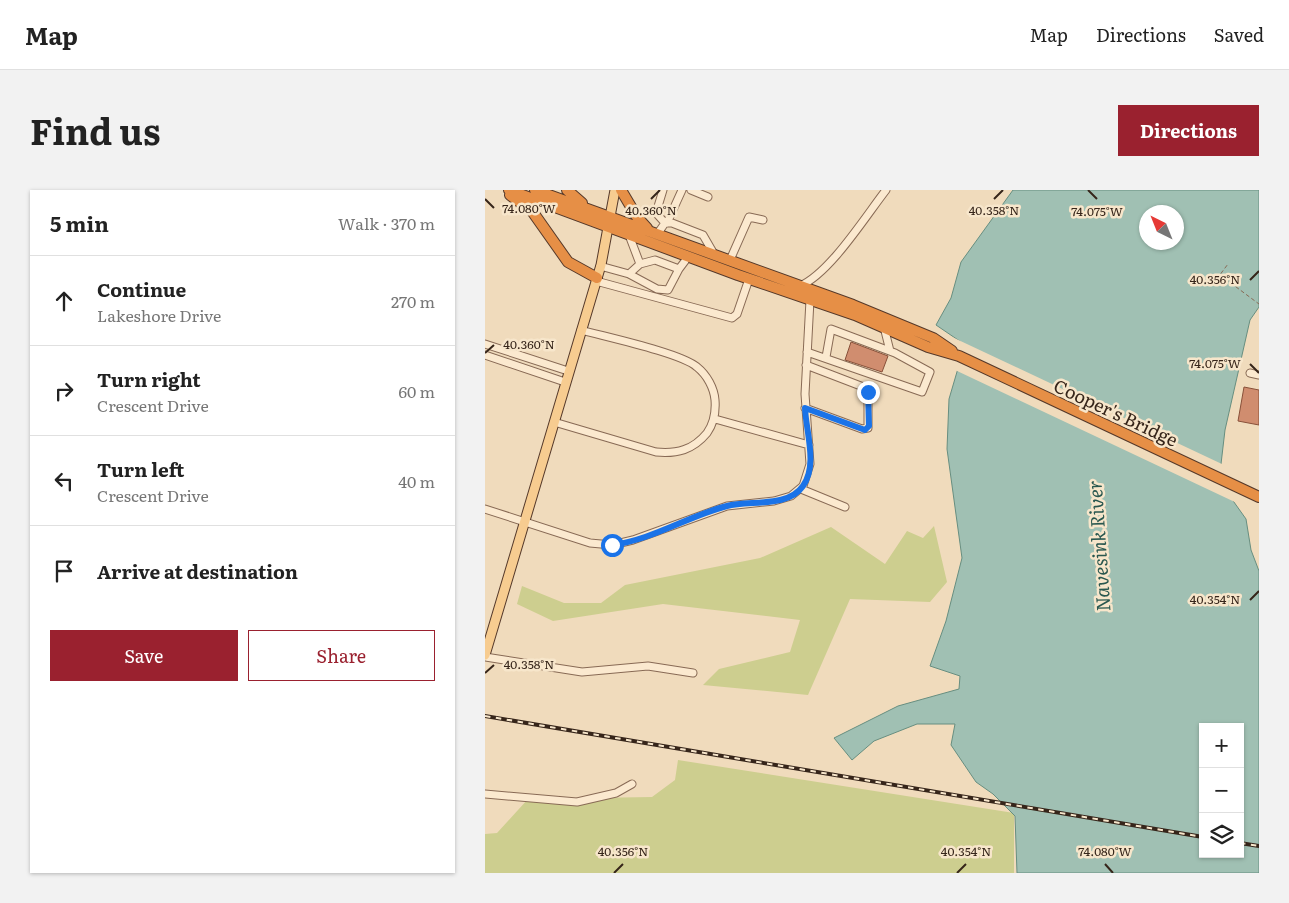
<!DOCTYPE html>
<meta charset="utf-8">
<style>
:root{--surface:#fff;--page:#f2f2f2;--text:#222;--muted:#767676;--line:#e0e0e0;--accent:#9a212f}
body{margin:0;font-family:Literata,serif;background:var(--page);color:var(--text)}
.controls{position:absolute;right:15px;bottom:15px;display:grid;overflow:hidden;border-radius:0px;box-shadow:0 1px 4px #0004}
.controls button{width:45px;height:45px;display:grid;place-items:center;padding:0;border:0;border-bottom:1px solid var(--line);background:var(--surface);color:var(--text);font:25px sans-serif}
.compass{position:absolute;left:654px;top:15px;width:45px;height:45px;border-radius:50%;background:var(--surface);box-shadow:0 1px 4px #0004;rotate:317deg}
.stop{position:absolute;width:15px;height:15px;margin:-11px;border:4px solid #1a73e8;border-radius:50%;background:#fff}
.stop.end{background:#1a73e8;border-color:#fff;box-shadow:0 1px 5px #0008}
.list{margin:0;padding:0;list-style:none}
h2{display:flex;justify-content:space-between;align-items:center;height:65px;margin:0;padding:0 20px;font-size:21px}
h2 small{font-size:16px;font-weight:400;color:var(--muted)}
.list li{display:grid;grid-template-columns:32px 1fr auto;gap:15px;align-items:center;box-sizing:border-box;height:90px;padding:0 20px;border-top:1px solid var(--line)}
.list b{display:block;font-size:19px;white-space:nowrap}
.list p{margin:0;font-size:16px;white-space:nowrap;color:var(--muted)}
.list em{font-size:16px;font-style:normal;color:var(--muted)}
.actions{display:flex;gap:10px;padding:15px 20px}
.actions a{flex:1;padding:11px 0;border:1px solid var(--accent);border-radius:0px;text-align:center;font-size:18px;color:var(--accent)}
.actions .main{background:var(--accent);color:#fff}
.icon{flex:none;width:28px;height:28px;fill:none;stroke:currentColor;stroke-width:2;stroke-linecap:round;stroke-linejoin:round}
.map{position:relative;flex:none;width:774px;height:683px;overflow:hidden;border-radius:0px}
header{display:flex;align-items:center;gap:30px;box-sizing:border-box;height:70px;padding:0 25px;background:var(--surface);border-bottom:1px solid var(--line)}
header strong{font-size:24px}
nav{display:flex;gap:28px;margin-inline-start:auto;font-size:18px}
.intro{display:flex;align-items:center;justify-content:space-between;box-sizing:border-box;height:120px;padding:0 30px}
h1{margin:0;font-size:35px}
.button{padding:12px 22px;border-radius:0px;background:var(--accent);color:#fff;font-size:18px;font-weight:700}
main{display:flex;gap:30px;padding:0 30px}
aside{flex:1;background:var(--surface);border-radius:0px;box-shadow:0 1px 4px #0004}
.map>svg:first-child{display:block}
</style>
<header>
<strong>Map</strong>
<nav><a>Map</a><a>Directions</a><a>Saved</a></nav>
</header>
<div class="intro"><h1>Find us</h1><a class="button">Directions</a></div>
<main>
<aside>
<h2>5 min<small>Walk · 370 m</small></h2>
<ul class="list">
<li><svg class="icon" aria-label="ahead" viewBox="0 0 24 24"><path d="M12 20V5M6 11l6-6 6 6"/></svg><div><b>Continue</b><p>Lakeshore Drive</p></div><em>270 m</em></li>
<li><svg class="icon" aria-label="right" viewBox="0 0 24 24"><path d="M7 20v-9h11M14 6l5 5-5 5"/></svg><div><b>Turn right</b><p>Crescent Drive</p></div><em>60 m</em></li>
<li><svg class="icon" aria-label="left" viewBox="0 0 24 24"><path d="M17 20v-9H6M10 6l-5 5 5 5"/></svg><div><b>Turn left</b><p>Crescent Drive</p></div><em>40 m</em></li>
<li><svg class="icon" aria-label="arrive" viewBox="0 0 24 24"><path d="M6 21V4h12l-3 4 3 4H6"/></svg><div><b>Arrive at destination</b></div></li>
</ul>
<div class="actions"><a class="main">Save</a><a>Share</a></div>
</aside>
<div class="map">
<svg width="774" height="683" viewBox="0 0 774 683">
<rect width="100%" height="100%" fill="#f0dbbc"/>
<path fill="#cdce8f" d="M449,336L462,392L445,412L365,409L323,505L218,495L234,479L305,462L315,430L178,414L68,431L32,414L37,396L79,413H116L140,395L275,368L346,337L400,374L422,341L438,348Z
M193,570L529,623V683H0V644L12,643L43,609L167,607L190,590Z"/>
<path fill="#a0c0b3" stroke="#678e80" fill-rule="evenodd" d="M528,0H774V117L765,130L740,240L734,291L761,329L766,360L774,381V683H532L530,626L508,604L491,592L466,555L470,534H432L389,551L367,570L349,548L413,516L474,499L475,486L445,476L461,431L477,368L462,259L464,209L474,175L476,152L451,135L466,108L476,72ZM662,22H692V52H662ZM718,537H755V664H718Z"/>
<path fill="#f0dbbc" d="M467,147L739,275L737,291L754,314L470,180L474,153Z"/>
<path fill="#d08d6f" stroke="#885039" d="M366,152L403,166L397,182L360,170Z
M759,197L774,200V235L753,231Z"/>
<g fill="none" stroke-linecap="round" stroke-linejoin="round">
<g stroke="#886a55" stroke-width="9">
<path id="minor" d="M178,0L171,23L180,33
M206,0L223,7
M182,33L197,0
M173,43L180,33H187L218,45L229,64
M144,45L155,74
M245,70L264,27L278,30
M115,76L144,84L155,74L170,70L194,79
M144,84L172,99L183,100L194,79L203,67
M111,91L247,128L252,124L264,89
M315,96C345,83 380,27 401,0
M399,137L405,161
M0,154L83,181
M322,162L437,202L445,182L410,163L346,139L341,167
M0,165L80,192
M765,183L774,185
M320,218L377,239L383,238V202L381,198L321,175
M230,229L324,255
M69,232L171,262C192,264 208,260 222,243C229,233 231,223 230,210C229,198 222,185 212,177C196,163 121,147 96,140
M316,299L360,317
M0,319L105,353L127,355L148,350L242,316L289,311L306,306L318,296L325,274L320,204L325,110
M0,467L97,482L163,476L208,483
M0,604L92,612L131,603L147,594"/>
</g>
<g stroke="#55392a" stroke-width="11">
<path id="major" d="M0,465L116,75L130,0"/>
</g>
<g stroke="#55392a" stroke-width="12">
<path id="highway" d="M24,0L253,85L370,125L443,157L474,166L774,307
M50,0L368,115L448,148L467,161
M82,0L97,13
M136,0L152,27L162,38
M25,5L47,21L83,72L112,88"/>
</g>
<path stroke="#886a55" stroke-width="1" stroke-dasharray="4 2.5" stroke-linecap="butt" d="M735,85L774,114
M728,94L743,74"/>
<use href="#minor" stroke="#fbe9cf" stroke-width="7"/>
<use href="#major" stroke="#f7cc90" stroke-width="9"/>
<use href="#highway" stroke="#e68f46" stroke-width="10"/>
<g stroke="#36251a" stroke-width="4">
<path id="rail" d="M0,526L718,647
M755,653L774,656"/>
</g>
<use href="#rail" stroke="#f7e6cb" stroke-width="2" stroke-dasharray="5.5" stroke-linecap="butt"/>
</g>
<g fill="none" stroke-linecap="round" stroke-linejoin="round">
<path stroke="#1a73e8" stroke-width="6" d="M127,355C167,350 203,326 242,316C265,310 303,318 318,296C333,275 321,242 320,218L380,240L384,236L383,202"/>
</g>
<path fill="none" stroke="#36251a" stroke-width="2" d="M603,0L612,9M0,9L9,18M166,9L175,0M509,9L518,0M765,90L774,81M0,163L9,155M765,174L774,183M765,410L774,401M0,483L9,475M620,674L628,683M129,683L138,674M472,683L481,674"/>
<g text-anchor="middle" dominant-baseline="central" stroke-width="5" stroke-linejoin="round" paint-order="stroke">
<g font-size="18" fill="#36251a" stroke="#f7e6cb">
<text transform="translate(631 222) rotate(25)">Cooper's Bridge</text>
</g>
<g font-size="19" font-style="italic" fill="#29574f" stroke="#f7e6cb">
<text transform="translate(613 356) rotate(-94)">Navesink River</text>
</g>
</g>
<g font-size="12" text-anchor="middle" fill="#36251a" stroke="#f7e6cb" stroke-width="5" stroke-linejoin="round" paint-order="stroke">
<text x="44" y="23">74.080°W</text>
<text x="166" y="25">40.360°N</text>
<text x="509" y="25">40.358°N</text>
<text x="612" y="26">74.075°W</text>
<text x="730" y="94">40.356°N</text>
<text x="44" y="159">40.360°N</text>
<text x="730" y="178">74.075°W</text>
<text x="730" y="414">40.354°N</text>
<text x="44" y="479">40.358°N</text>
<text x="620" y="666">74.080°W</text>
<text x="138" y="666">40.356°N</text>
<text x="481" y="666">40.354°N</text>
</g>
</svg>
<div class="controls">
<button>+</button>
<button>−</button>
<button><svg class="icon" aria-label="layers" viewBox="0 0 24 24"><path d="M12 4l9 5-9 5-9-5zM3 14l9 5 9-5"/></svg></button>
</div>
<svg class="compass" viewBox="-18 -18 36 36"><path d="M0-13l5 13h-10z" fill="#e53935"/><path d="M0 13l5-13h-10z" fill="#767676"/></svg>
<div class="stop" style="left:127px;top:355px"></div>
<div class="stop end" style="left:383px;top:202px"></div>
</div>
</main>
